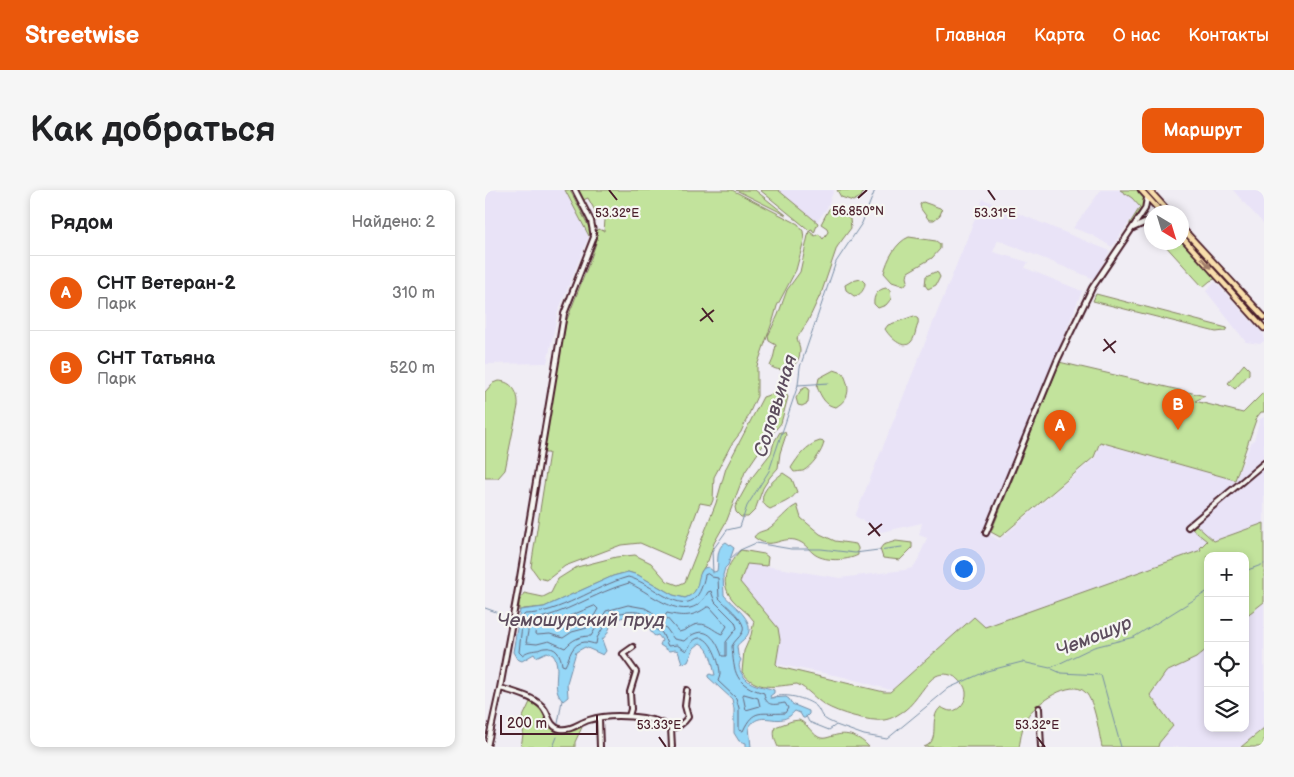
<!DOCTYPE html>
<html lang="ru">
<meta charset="utf-8">
<style>
:root{--surface:#fff;--page:#f6f6f6;--text:#202124;--muted:#757577;--line:#e0e0e0;--accent:#ea580c}
body{margin:0;font-family:"Balsamiq Sans",sans-serif;background:var(--page);color:var(--text)}
.controls{position:absolute;right:15px;bottom:15px;display:grid;overflow:hidden;border-radius:10px;box-shadow:0 2px 8px #0003}
.controls button{width:45px;height:45px;display:grid;place-items:center;padding:0;border:0;border-bottom:1px solid var(--line);background:var(--surface);color:var(--text);font:25px sans-serif}
.compass{position:absolute;left:659px;top:15px;width:45px;height:45px;border-radius:50%;background:var(--surface);box-shadow:0 2px 8px #0003;rotate:142deg}
.scale{position:absolute;left:15px;bottom:12px;width:98px;box-sizing:border-box;padding-left:5px;border:2px solid #4a1f2b;border-top:0;font-size:14px;line-height:18px;white-space:nowrap;color:#4a1f2b;-webkit-text-stroke:4px #f6f6f2;paint-order:stroke}
.you{position:absolute;left:478px;top:378px;width:18px;height:18px;margin:-12px;border:4px solid #fff;border-radius:50%;background:#1a73e8;box-shadow:0 0 0 8px #1a73e833}
.badge{display:grid;place-items:center;width:32px;height:32px;border-radius:50%;background:var(--accent);color:#fff;font-size:16px;font-weight:700}
.pin{position:absolute;translate:-50% -41px;filter:drop-shadow(0 1px 2px #0008)}
.pin::after{content:'';position:absolute;top:26px;width:18px;height:15px;background:inherit;clip-path:polygon(0 0,100% 0,50% 100%)}
.list{margin:0;padding:0;list-style:none}
h2{display:flex;justify-content:space-between;align-items:center;height:65px;margin:0;padding:0 20px;font-size:21px}
h2 small{font-size:16px;font-weight:400;color:var(--muted)}
.list li{display:grid;grid-template-columns:32px 1fr auto;gap:15px;align-items:center;box-sizing:border-box;height:75px;padding:0 20px;border-top:1px solid var(--line)}
.list b{display:block;font-size:19px;white-space:nowrap}
.list p{margin:0;font-size:16px;white-space:nowrap;color:var(--muted)}
.list em{font-size:16px;font-style:normal;color:var(--muted)}
.icon{flex:none;width:28px;height:28px;fill:none;stroke:currentColor;stroke-width:2;stroke-linecap:round;stroke-linejoin:round}
.map{position:relative;flex:none;width:779px;height:557px;overflow:hidden;border-radius:10px}
header{display:flex;align-items:center;gap:30px;box-sizing:border-box;height:70px;padding:0 25px;background:var(--accent);color:#fff}
header strong{font-size:24px}
nav{display:flex;gap:28px;margin-inline-start:auto;font-size:18px}
.intro{display:flex;align-items:center;justify-content:space-between;box-sizing:border-box;height:120px;padding:0 30px}
h1{margin:0;font-size:35px}
.button{padding:12px 22px;border-radius:10px;background:var(--accent);color:#fff;font-size:18px;font-weight:700}
main{display:flex;gap:30px;padding:0 30px}
aside{flex:1;background:var(--surface);border-radius:10px;box-shadow:0 2px 8px #0003}
.map>svg:first-child{display:block}
</style>
<header>
<strong>Streetwise</strong>
<nav><a>Главная</a><a>Карта</a><a>О нас</a><a>Контакты</a></nav>
</header>
<div class="intro"><h1>Как добраться</h1><a class="button">Маршрут</a></div>
<main>
<aside>
<h2>Рядом<small>Найдено: 2</small></h2>
<ul class="list">
<li><span class="badge">A</span><div><b>СНТ Ветеран-2</b><p>Парк</p></div><em>310 m</em></li>
<li><span class="badge">B</span><div><b>СНТ Татьяна</b><p>Парк</p></div><em>520 m</em></li>
</ul>
</aside>
<div class="map">
<svg width="779" height="557" viewBox="0 0 779 557">
<rect width="100%" height="100%" fill="#f0edf4"/>
<filter id="ink" filterUnits="userSpaceOnUse"><feTurbulence type="fractalNoise" baseFrequency=".02" numOctaves="2"/><feDisplacementMap in="SourceGraphic" scale="10" xChannelSelector="R" yChannelSelector="G"/><feConvolveMatrix kernelMatrix="1 2 1 2 8 2 1 2 1" color-interpolation-filters="sRGB"/></filter>
<g filter="url(#ink)">
<path fill="#e9e3f7" d="M0,0H80L104,46L73,122L62,173L0,174Z
M292,0H349L342,18L332,32Z
M616,0H635L647,8L655,17L627,57L607,45L588,38Z
M748,0H779V34L762,16Z
M498,9L625,61L609,89L513,50L508,62L543,72L540,78L597,101L501,343L514,350L610,268L616,253L750,290L767,251L769,250L775,229L779,227V271L754,292L750,290L747,299L750,303L779,278V333L729,351L708,339L722,351L715,358L717,360L499,438L489,427L406,500L359,487L291,474L295,450L255,392L262,373L355,388L419,380L427,378L432,372L442,348L434,345L437,333L396,342L370,326Z
M730,92L779,145V151L775,154L761,152L721,101Z
M779,412V538L756,557H673L674,553L688,536L665,505L681,482L711,468L723,458V538H760V427Z"/>
<path fill="#c2e39c" stroke="#868164" d="M80,0H85L106,41L104,46Z
M91,0H247L313,34L318,41L319,50L311,80L292,116L289,127L272,176V206L256,242L246,255L229,287L228,310L226,315L215,313L194,370L155,353L136,355L80,376L62,390L54,388L46,377L64,263H60L58,258L81,132L106,68L111,53V42L113,39L119,41L121,19L114,28L103,8L98,10Z
M251,0H270L301,25Z
M275,0H293L333,33L329,43L327,39L324,40Z
M352,0H379L376,7L368,11L356,7Z
M635,0H653L661,9V16L647,36H645V33L655,17L647,8Z
M438,12L455,18L457,20L455,25L449,30H444L436,19L435,14Z
M349,17L358,21L365,29L366,38L352,57L337,101L323,131L312,148C313,152 315,157 315,161C315,177 298,185 285,176L288,169L291,155L284,151L283,146L293,125L302,100L315,82L324,41L330,46L334,44L338,49L343,42L342,38L336,34L344,19Z
M424,47L451,51L455,54V59L447,68L423,82L422,87L423,91L419,96L407,92L399,83C402,70 411,52 424,47Z
M697,50L730,89L725,91L718,97L678,53L696,52Z
M450,82L453,83L455,87L451,95L443,99L440,95L441,86Z
M376,89L380,93C380,99 375,106 369,106L361,100L360,95L367,91Z
M401,98L405,100L406,109L401,115L393,118L389,114C388,106 393,99 401,98Z
M611,104L742,138L740,141L731,142L608,111Z
M429,126L433,129C434,133 432,136 431,140C430,144 429,149 426,152C418,161 404,146 400,139L403,135Z
M574,172L720,206L710,211L758,223L779,202V222H776L772,227L750,290L615,252L609,267L515,347L506,342L573,177L575,175Z
M759,174L764,179V184L750,199L743,193Z
M349,180L358,183C365,197 366,208 351,217C340,216 336,206 332,197L334,188Z
M13,191C27,191 34,203 33,216L20,280L13,288H0V202L8,193Z
M321,197L324,199L323,213L317,216L313,215L311,208L316,200Z
M296,201L300,202L303,207L296,233L279,254L260,282L242,330L229,353L223,371L216,382L212,398L207,405L200,408L188,405L153,385L143,382L128,386L59,417L38,419L34,421V412L39,403L58,407L66,403L73,389L92,377L131,367L150,365L166,373L182,391L193,395L200,392L231,313L241,278L278,207Z
M295,242H300L301,245L295,263L293,278L285,287L278,298L270,320L263,327H256L251,322L250,317L265,290L286,263L289,252Z
M335,251L339,252C338,261 326,277 318,281C317,281 310,282 309,282L306,278C313,267 321,255 335,251Z
M298,283L307,289L312,302C306,311 295,314 285,319C266,309 288,290 298,283Z
M312,315L316,328L335,344L350,351L371,354L373,358V365C362,371 338,372 328,363C321,357 320,353 310,350C294,347 286,361 269,347C273,341 277,342 283,339C294,332 301,320 312,315Z
M779,333V412L760,427V366H723V458L711,468L681,482L665,505L688,536L674,553L673,557H617C614,544 610,511 600,502C586,488 550,514 542,527C537,536 536,548 534,557H439C457,551 442,528 456,517C459,519 463,521 466,521C475,521 482,510 481,502C479,489 463,480 451,486C441,491 432,511 420,520C414,524 407,529 399,530C385,532 353,523 340,515C330,509 323,499 312,494C291,496 272,502 257,482L259,461L266,445L269,431C263,422 253,417 247,409C233,391 243,373 256,360L279,364L283,367L282,376L262,374L255,392L293,438L295,450L291,474L294,477L399,502H405L489,427L500,437L716,360L715,358L722,351L707,339L711,335L729,351Z
M411,351L427,353V358L415,370L398,368L395,359L398,355Z
M45,512C59,518 61,532 71,543L82,542L98,535L90,552V557H36L39,538L42,537L41,531L37,529Z
M314,530C323,534 328,546 336,548C340,549 344,547 348,546C362,541 375,547 384,557H293C290,551 288,544 290,537L307,531Z
M779,538V557H756Z"/>
<path fill="#95d7f7" stroke="#778da5" d="M241,352L249,358L243,375L240,378L238,385L239,405C247,415 266,427 264,441C263,448 255,451 252,456L253,465L256,470C253,475 254,479 257,484C265,497 276,495 289,500V503L285,506L286,508L301,507L304,509L307,514L324,521V524L320,528H318L315,523L310,521C307,523 306,526 303,527C290,535 275,520 264,537L266,557H261V553L254,551L249,543V519L247,509L223,487V485L225,484L227,485H230C227,473 226,459 215,453L209,458L203,472L197,473L193,461L190,460L184,461L175,455L177,450L173,445L170,446C164,442 165,438 162,433C156,423 137,427 128,430L122,444L117,450L121,461L118,465L100,457L91,462L82,493L83,507L78,511C64,498 78,478 68,465L62,462L51,467L49,464L37,471L32,469L28,462L35,420L59,417L128,386L143,382L153,385L188,405L200,408C218,401 209,389 219,378L223,377L229,382L232,381C234,371 230,358 241,352Z"/>
<g fill="none" stroke-linecap="round" stroke-linejoin="round">
<path stroke="#68697d" stroke-width="1" d="M223,384L227,387L233,388L234,408C241,416 264,432 257,443C254,448 250,450 247,456C249,483 250,495 279,503C281,517 288,515 300,513L303,518L300,523C276,525 269,517 258,541L254,540V518L251,508L233,491C234,488 235,486 235,483C235,474 226,446 214,448C207,449 205,457 201,461L192,455L183,456L177,443L170,439C168,436 168,431 165,428C156,418 136,422 125,426L112,448L111,454C108,454 104,452 100,452C86,453 85,467 80,476L77,475C76,465 71,456 59,458C57,458 54,460 52,460C45,461 43,461 37,465L34,462L38,426L40,424C74,424 110,396 143,387C172,394 209,442 220,385Z
M144,393C168,404 204,439 223,402L226,401L230,412L250,432L252,438L241,452V466H237C230,445 218,433 199,451L189,449L181,438L175,434L167,422L160,418L143,415L121,421L106,446C95,446 88,449 80,458L64,451L52,454L41,453L45,430C80,425 110,402 144,393Z
M110,416L113,419L102,438L87,442L78,448L65,444L52,445L50,444L51,437L65,434Z
M222,417H225L242,436L237,444C228,441 222,431 209,435C204,437 200,441 194,442L180,426L182,423C198,427 209,427 222,417Z
M259,504L273,508L275,516L261,520L258,506Z"/>
<path stroke="#778da5" stroke-width="1" d="M313,195L344,193
M244,370L255,360L271,353L306,359H336L370,363L417,357
M760,381L779,374
M228,383L227,361L242,340L255,337L262,316L284,281L313,195L315,177L351,72L377,33L390,0
M0,418L14,423
M567,479L576,483L616,485L636,557
M286,508C298,502 321,508 331,516C334,519 335,523 337,526C340,530 346,532 350,534
M321,526L324,532L344,540L351,535L379,545L402,549L464,498L502,481L537,472L565,478L609,457L649,447L723,401
M73,534L77,510
M68,557L72,547"/>
<g stroke="#4a1f2b" stroke-width="8">
<path id="minor" d="M648,38L666,30
M703,337L779,273
M501,343L572,171L607,98L660,19L662,8
M15,498C28,502 47,506 57,516C64,523 64,537 75,539C86,541 94,533 104,530C126,523 166,525 186,538L187,557
M554,518L556,557
M144,526L146,519L145,502L151,482L138,464L148,457
M114,528L115,557
M186,538C194,537 199,533 203,527L200,516L202,500
M2,557L15,498L33,399L79,124L109,47L106,31L90,0"/>
</g>
<g stroke="#4a1f2b" stroke-width="8">
<path id="major" d="M656,0L676,22
M664,0L684,22
M696,37L779,127
M696,46L779,138"/>
</g>
<use href="#minor" stroke="#f6f6f2" stroke-width="4"/>
<use href="#major" stroke="#f9deab" stroke-width="4.5"/>
</g>
<defs><path id="oneway-solid" d="M-6-.8H1V-3.2L6.5 0L1 3.2V.8H-6Z" transform="scale(1.25)"/></defs>
<use fill="#a27e6b" href="#oneway-solid" transform="translate(721 73) rotate(48)"/>
</g>
<path fill="none" stroke="#4a1f2b" stroke-width="2" d="M124,0L132,10M503,0L510,10M373,8L382,0M217,118L228,132M215,131L229,120M619,149L630,163M618,161L631,151M384,333L395,346M383,345L397,334M174,547L181,557M552,547L560,557"/>
<g text-anchor="middle" dominant-baseline="central" stroke-width="4.5" stroke-linejoin="round" paint-order="stroke">
<g font-size="19" font-style="italic" fill="#5d4d5e" stroke="#f6f6f2">
<text transform="translate(291 216) rotate(-73)">Соловьиная</text>
<text x="96" y="430">Чемошурский пруд</text>
<text transform="translate(609 447) rotate(-22)">Чемошур</text>
</g>
</g>
<g font-size="12" text-anchor="middle" fill="#4a1f2b" stroke="#f6f6f2" stroke-width="4.5" stroke-linejoin="round" paint-order="stroke">
<text x="373" y="25">56.850°N</text>
<text x="132" y="27">53.32°E</text>
<text x="510" y="27">53.31°E</text>
<text x="174" y="539">53.33°E</text>
<text x="552" y="539">53.32°E</text>
</g>
</svg>
<div class="controls">
<button>+</button>
<button>−</button>
<button><svg class="icon" aria-label="locate" viewBox="0 0 24 24"><circle cx="12" cy="12" r="6"/><path d="M12 2v4M12 18v4M2 12h4M18 12h4"/></svg></button>
<button><svg class="icon" aria-label="layers" viewBox="0 0 24 24"><path d="M12 4l9 5-9 5-9-5zM3 14l9 5 9-5"/></svg></button>
</div>
<svg class="compass" viewBox="-18 -18 36 36"><path d="M0-13l5 13h-10z" fill="#e53935"/><path d="M0 13l5-13h-10z" fill="#757577"/></svg>
<div class="scale">200 m</div>
<div class="you"></div>
<div class="pin badge" style="left:575px;top:261px">A</div>
<div class="pin badge" style="left:693px;top:240px">B</div>
</div>
</main>
